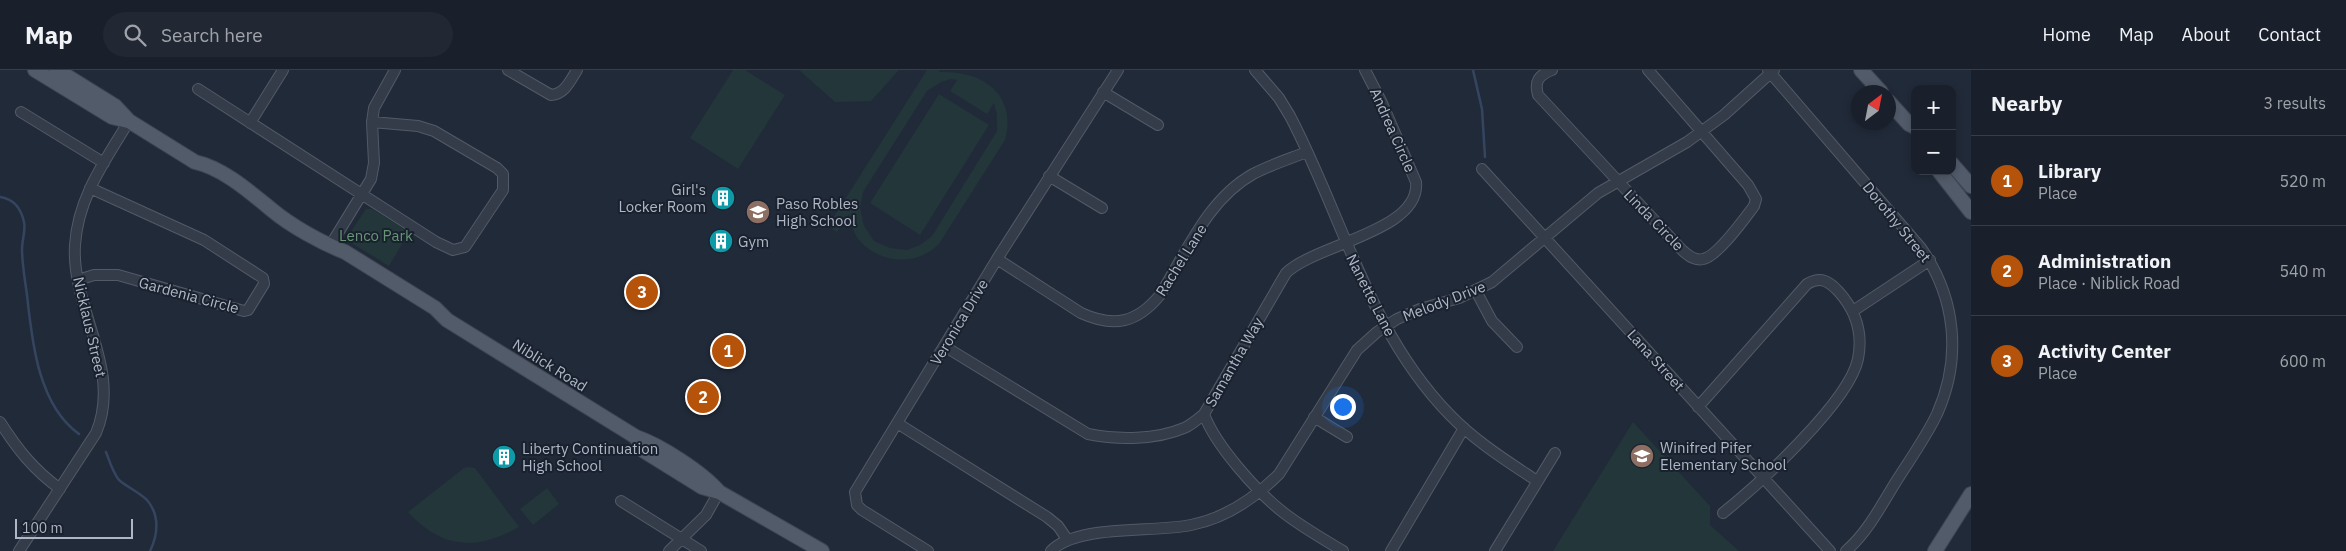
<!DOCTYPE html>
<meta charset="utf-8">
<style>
:root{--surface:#19202b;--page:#222833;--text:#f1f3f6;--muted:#9fa3a9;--line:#373e47;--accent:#b45309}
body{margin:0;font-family:"IBM Plex Sans",sans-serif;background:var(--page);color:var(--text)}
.controls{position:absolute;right:15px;top:15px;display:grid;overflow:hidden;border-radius:10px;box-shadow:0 2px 8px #0003}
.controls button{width:45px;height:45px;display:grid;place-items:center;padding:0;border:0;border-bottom:1px solid var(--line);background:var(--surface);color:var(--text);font:25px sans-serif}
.compass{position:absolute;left:1851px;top:15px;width:45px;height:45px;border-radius:50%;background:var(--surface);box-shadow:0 2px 8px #0003;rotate:32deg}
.scale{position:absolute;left:15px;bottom:12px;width:118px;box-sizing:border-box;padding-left:5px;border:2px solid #afb7c6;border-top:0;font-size:14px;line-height:18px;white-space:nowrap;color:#afb7c6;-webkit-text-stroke:4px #1a212e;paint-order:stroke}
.you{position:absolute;left:1342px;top:336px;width:18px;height:18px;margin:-12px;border:4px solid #fff;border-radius:50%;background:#1a73e8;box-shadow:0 0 0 8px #1a73e833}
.badge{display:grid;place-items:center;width:32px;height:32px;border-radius:50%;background:var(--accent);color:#fff;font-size:16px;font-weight:700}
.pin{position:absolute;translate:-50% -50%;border:2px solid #fff;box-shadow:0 1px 5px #0006}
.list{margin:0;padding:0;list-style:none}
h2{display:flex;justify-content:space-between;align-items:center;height:65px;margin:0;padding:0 20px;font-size:21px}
h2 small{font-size:16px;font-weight:400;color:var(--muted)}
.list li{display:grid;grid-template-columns:32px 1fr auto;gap:15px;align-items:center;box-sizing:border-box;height:90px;padding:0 20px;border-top:1px solid var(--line)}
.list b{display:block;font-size:19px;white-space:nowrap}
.list p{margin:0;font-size:16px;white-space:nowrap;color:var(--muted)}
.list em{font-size:16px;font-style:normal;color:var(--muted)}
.icon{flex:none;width:28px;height:28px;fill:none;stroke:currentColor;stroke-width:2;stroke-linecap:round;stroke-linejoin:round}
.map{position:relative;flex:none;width:1971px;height:481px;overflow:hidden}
header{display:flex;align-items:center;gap:30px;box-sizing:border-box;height:70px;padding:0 25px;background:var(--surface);border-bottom:1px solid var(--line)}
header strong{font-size:24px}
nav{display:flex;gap:28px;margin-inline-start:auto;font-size:18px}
.search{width:350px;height:45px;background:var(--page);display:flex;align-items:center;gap:12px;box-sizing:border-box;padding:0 18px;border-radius:28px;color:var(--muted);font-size:19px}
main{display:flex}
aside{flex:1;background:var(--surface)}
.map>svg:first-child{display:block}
</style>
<header>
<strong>Map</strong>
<div class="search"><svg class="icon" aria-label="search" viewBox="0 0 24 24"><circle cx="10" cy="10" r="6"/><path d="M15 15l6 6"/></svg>Search here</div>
<nav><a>Home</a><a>Map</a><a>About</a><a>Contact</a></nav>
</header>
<main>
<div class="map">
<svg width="1971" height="481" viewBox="0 0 1971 481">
<rect width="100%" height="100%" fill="#212a39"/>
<path fill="#23363a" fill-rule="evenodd" d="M733,0H745L785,25L738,99L690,68Z
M799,0H899L871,31L839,32H835Z
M927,0H940L939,2C985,0 1017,26 1005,70L939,174C916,197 879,194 858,169C853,162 851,152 849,144L837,162L828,156ZM951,9L957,10L950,21L987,44L994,33L997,45V61L932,166L920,175L907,180L890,178L874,171L864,156L860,138L863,122L927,21L941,12Z
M939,24L989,55L920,165L870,133Z
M366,139H372L409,162L389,196L353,174L352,160Z
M1633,352L1710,436V455L1739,481H1553Z
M469,397L475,398L519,457C476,481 442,479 408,442L464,398Z
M547,418L559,434L533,455L520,439Z"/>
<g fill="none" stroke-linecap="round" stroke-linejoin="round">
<path stroke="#354560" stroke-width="2.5" d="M1473,0L1482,39L1485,87
M0,127C14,129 21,138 24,152C26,160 22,170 22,179C22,194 25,210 27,225C32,271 38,335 79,364
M106,382C109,390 113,403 119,410C127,417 139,422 147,430C160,445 158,465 150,481"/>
<g stroke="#525a67" stroke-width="12">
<path id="minor" d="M508,0L551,25C565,24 570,11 577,0
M1255,0L1279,28L1290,46C1343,147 1368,261 1450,345C1475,371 1507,391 1537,411
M1552,0C1539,5 1534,11 1538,25L1682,180C1688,185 1694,191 1703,189C1717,187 1745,148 1754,136L1756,129L1748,115L1648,0
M1768,0L1921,178C1956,228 1962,288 1937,344C1926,367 1911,388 1897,410C1882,434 1868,462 1846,481
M198,19L436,172L453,180L465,177L503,120V104L497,98L434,61L418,56L372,52
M1103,22L1158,55
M21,42L104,93
M250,53L283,0
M1482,99L1830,481
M1049,106L1102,138
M330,176L371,109L374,93L372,52L374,38L395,0
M997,189L1081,243C1114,258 1137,253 1160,225C1186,183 1208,129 1253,104C1270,95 1289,89 1307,82
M78,210L94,205H118L244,241L248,240L264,214L263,208L204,170L90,118
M1476,221L1492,251L1517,277
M1853,241L1930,190
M944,276L1088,364C1118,370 1156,370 1184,358C1191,355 1198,349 1204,344L1286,203C1316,174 1421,161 1416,112L1382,33L1365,0
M1698,337L1807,214C1821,206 1829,211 1839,222C1856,241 1863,264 1858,289C1849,332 1759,414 1723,443
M1204,344C1215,375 1258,423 1284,443C1302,457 1323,469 1343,481
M1314,347L1347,367
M0,352C18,380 33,399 60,419
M897,353L1047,447L1058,456L1067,469
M621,431L701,481
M19,481L96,363C123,299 71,239 75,175C78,127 105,91 129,51
M669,481L706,445L719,422
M928,481L862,440L857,435L855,422L997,189L1118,0
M1051,481C1077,454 1153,463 1191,455C1226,448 1254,429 1279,404L1357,280L1377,262L1397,249L1420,239L1459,228L1492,212L1598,123L1687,72L1724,45L1774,0
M1391,481L1464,358
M1495,481L1555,383"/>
</g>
<g stroke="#3e4553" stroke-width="16">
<path id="major" d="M35,0L112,47L128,51
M57,0L115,36L129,51L195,92C223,98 250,122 272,140C291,156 322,173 345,182L435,238L447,250L636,367C660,375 703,403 719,422
M1861,0L1881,22
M1888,31L1909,54L1915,57
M1952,94L1971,116
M1939,101L1971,142
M636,367L644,381L702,417L719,422L822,481
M1935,481L1971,424"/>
</g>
<use href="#minor" stroke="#343c49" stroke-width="10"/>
<use href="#major" stroke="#525b6a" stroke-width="14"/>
</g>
<defs>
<g id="building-disc" transform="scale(1.25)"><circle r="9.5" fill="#0f9aa8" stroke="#1a212e"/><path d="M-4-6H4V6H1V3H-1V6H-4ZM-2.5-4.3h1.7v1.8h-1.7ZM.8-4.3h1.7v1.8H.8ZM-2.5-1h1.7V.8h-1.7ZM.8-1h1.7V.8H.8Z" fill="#fff"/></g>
<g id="school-disc" transform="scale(1.25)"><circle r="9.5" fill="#8d6e63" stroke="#1a212e"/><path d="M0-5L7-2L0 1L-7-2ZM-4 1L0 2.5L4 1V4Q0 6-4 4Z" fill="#fff"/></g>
</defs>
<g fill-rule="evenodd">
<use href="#building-disc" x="723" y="128"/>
<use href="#school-disc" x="758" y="142"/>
<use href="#building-disc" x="721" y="171"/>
<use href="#school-disc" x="1642" y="386"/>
<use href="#building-disc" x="504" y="387"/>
</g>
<g text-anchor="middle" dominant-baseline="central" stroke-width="4" stroke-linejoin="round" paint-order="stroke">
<g font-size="15" fill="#afb7c6" stroke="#1a212e">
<text transform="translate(1393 60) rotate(66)">Andrea Circle</text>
<text transform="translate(1654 150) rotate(46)">Linda Circle</text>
<text transform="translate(1897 152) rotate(51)">Dorothy Street</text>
<text transform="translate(1181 190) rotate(-58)">Rachel Lane</text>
<text transform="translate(189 225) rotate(15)">Gardenia Circle</text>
<text transform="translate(1371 225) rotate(63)">Nanette Lane</text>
<text transform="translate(1444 231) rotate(-21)">Melody Drive</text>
<text transform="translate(959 252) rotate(-59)">Veronica Drive</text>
<text transform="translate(90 257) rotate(77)">Nicklaus Street</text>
<text transform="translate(1656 290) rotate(48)">Lana Street</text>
<text transform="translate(1234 292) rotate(-60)">Samantha Way</text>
<text transform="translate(550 295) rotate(32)">Niblick Road</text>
</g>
<g font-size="15" fill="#afb7c6" stroke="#1a212e" text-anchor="start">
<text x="706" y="119" text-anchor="end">Girl's<tspan x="706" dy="17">Locker Room</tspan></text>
<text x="776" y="133">Paso Robles<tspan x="776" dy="17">High School</tspan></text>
<text x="738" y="171">Gym</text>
<text x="1660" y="377">Winifred Pifer<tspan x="1660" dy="17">Elementary School</tspan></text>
<text x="522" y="378">Liberty Continuation<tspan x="522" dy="17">High School</tspan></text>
</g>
<g font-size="15" fill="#669774" stroke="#1a212e">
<text x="376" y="165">Lenco Park</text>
</g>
</g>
</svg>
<div class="controls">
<button>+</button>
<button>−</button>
</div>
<svg class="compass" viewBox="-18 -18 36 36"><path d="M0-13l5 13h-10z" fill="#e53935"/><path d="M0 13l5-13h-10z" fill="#9fa3a9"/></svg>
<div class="scale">100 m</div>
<div class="you"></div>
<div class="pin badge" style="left:728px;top:281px">1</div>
<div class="pin badge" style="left:703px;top:327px">2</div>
<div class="pin badge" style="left:642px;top:222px">3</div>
</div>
<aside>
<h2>Nearby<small>3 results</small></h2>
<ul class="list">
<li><span class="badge">1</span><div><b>Library</b><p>Place</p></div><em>520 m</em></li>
<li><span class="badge">2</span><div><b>Administration</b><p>Place · Niblick Road</p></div><em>540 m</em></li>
<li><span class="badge">3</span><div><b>Activity Center</b><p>Place</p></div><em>600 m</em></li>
</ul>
</aside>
</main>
